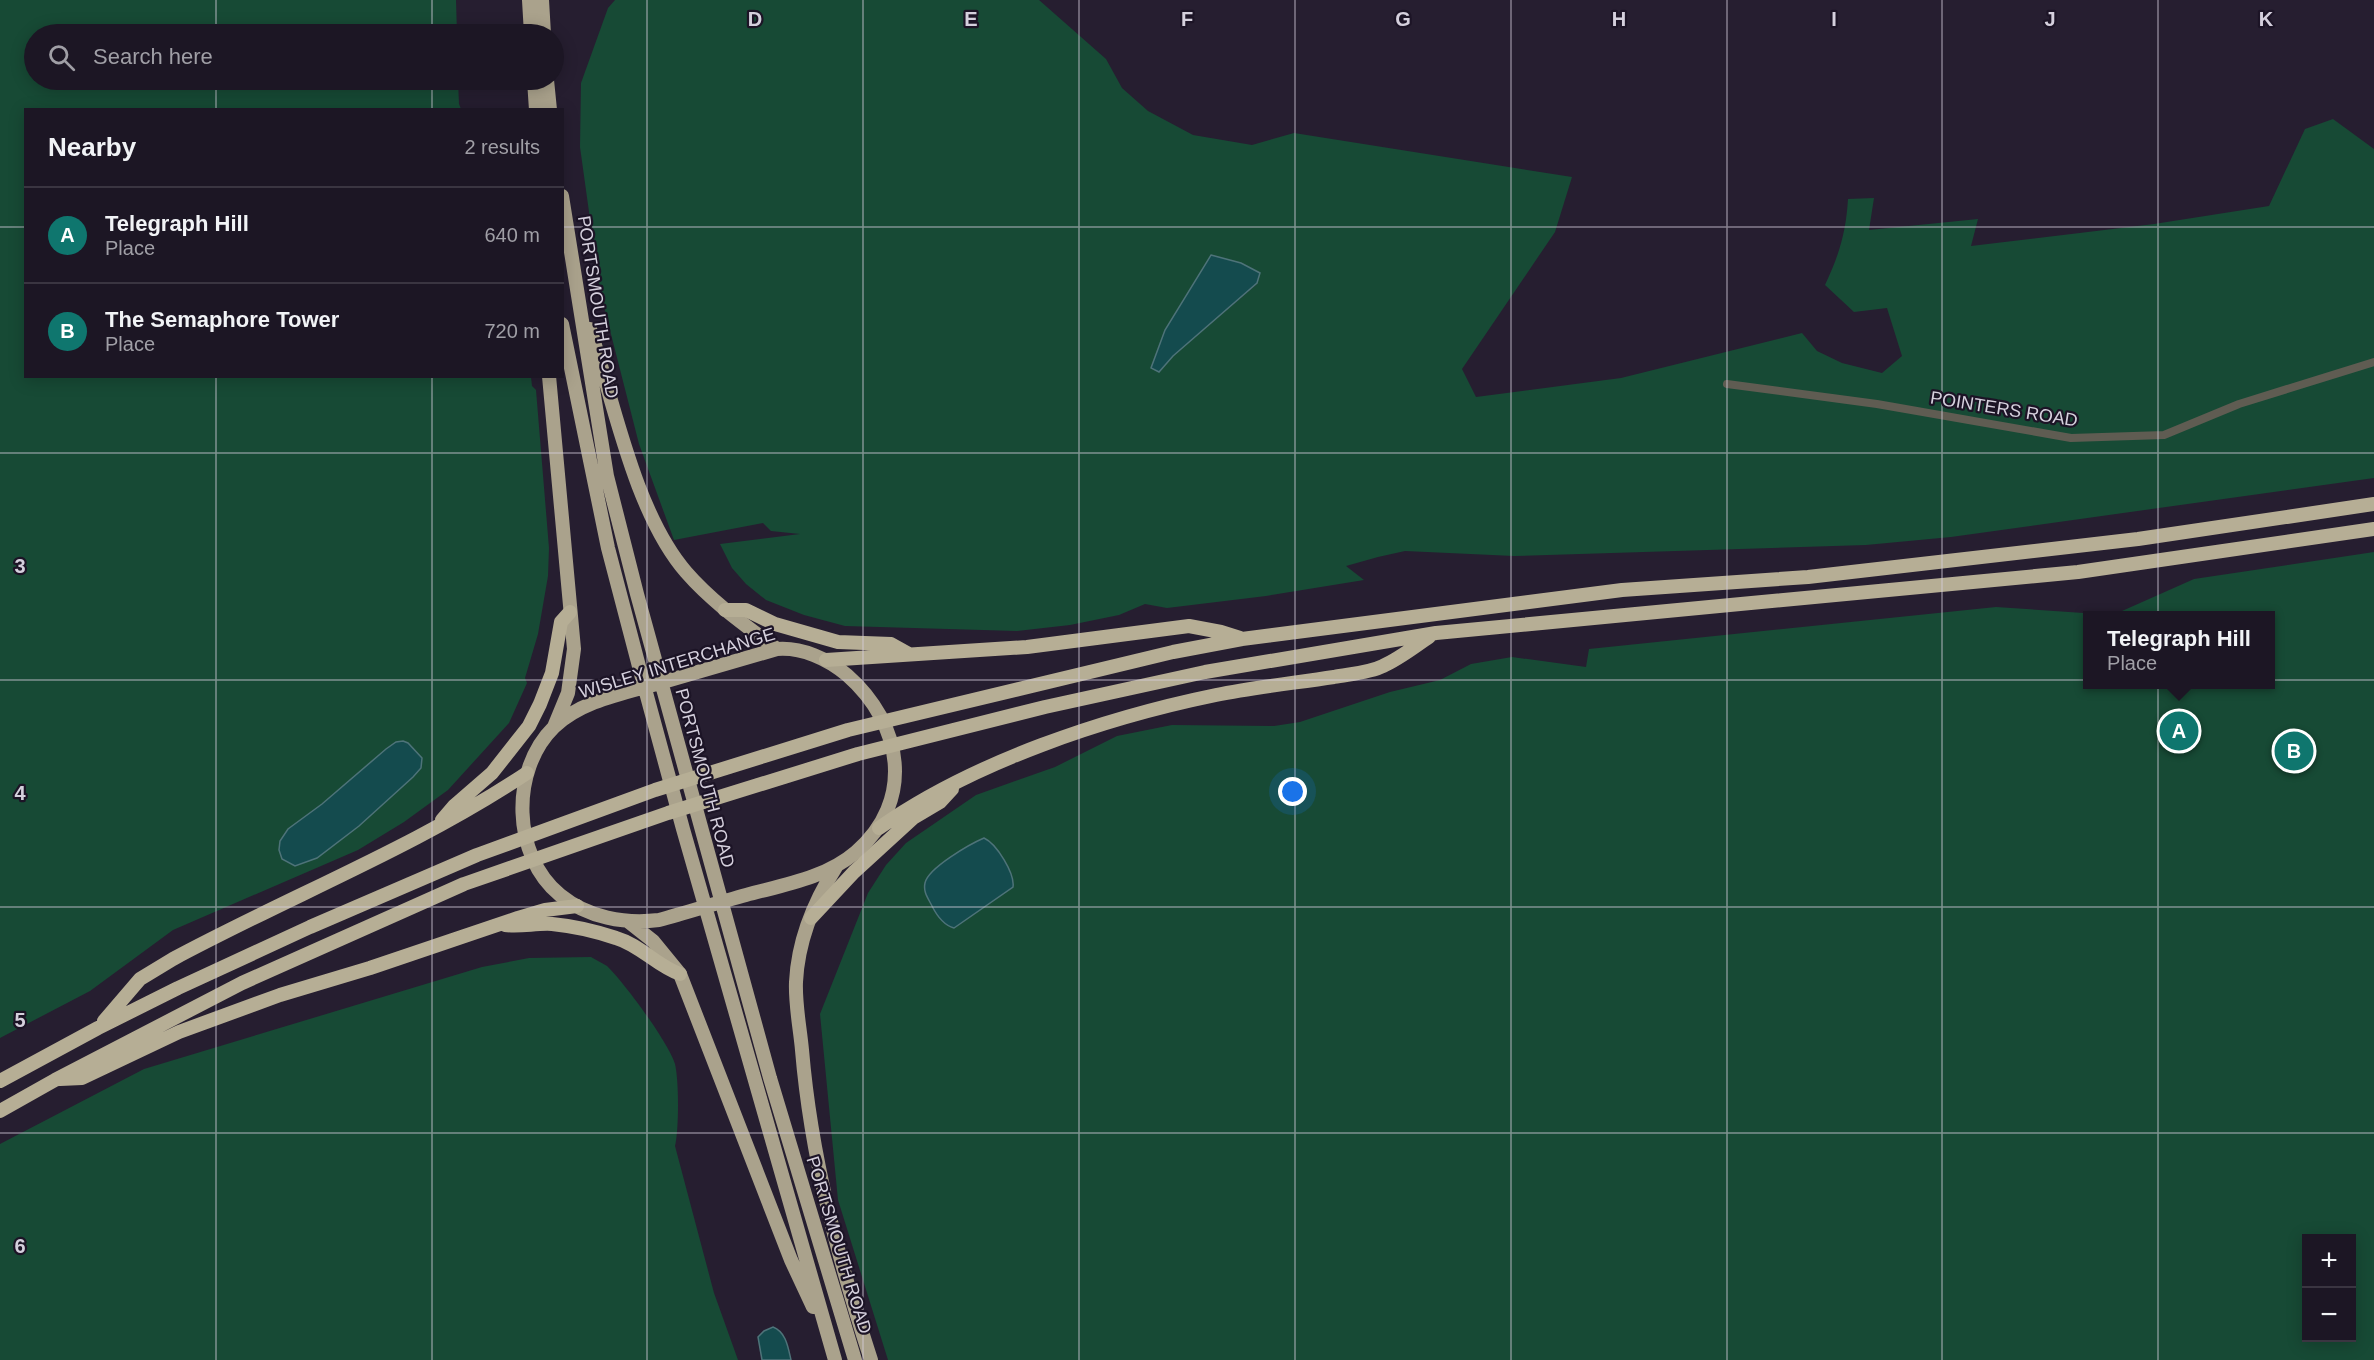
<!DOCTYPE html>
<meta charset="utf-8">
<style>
:root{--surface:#1c1624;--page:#292331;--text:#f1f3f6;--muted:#a09fa6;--line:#3a3541;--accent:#0f766e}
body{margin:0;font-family:Arial,sans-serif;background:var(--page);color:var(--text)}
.controls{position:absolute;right:18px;bottom:18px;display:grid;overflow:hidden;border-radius:0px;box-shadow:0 3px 15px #0003}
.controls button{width:54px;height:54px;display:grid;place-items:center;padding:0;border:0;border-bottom:2px solid var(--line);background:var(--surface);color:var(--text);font:30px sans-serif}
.you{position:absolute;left:1293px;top:792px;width:21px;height:21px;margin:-15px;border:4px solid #fff;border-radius:50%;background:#1a73e8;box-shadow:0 0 0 9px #1a73e833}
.badge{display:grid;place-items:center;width:39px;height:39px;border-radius:50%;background:var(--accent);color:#fff;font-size:20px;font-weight:700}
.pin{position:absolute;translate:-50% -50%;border:3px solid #fff;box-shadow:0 2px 6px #0006}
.popup{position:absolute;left:2083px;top:611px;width:192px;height:78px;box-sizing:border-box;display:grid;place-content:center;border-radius:0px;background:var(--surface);filter:drop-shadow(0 2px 4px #0005);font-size:20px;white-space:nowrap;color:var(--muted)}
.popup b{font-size:22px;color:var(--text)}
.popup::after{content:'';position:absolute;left:50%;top:100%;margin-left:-12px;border:12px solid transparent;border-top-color:var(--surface)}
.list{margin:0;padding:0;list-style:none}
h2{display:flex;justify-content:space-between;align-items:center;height:78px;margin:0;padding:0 24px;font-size:26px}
h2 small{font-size:20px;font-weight:400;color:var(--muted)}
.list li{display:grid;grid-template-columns:39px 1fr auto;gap:18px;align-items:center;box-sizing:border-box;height:96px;padding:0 24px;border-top:2px solid var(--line)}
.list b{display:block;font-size:22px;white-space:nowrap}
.list p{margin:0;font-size:20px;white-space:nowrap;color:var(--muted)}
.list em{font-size:20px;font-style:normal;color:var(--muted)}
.icon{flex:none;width:33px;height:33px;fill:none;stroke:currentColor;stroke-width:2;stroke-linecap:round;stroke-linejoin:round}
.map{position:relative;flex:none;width:2374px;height:1360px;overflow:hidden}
.search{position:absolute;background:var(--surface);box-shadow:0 3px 15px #0003;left:24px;top:24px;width:540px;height:66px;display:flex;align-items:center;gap:15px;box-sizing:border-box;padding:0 21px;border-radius:33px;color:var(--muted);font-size:22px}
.panel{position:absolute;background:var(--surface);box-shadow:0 3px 15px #0003;left:24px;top:108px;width:540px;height:270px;border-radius:0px}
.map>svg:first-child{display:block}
</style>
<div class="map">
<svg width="2374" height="1360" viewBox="0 0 2374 1360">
<rect width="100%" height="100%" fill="#261e30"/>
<path fill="#174a35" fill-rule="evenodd" d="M0,0H456L457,34H34V80H458L459,104L461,109L26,110V376L531,377L532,386L536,390L549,548L548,576L538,634L525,678L527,683L509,723L448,790L404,822L358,850L173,930L90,991L0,1038Z
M615,0H1039L1106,59L1122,88L1148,111L1193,135L1252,145L1294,133L1572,177L1555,232L1462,369L1476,397L1621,378L1802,333L1817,351L1842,363L1882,373L1902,356L1887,308L1854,312L1825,285C1839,255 1846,233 1848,199L1874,198L1869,230L1978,219L1971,246L2154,224L2269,206L2305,129L2333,119L2374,149V478L1951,537L1866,545L1514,556L1405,551L1378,557L1346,566L1364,580L1266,596L1167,608L1145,604L1119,615L1070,625L1017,631L845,626L804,615L766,600L746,584L732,568L720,544L800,534L771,531L763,523L674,540L639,444L600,291L580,147L581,83L608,8ZM1211,255L1257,284L1173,356L1159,372Z
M2374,552V1360H888L838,1200L820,1014L868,893L886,865L906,843L976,795L1055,767L1117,736L1172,725L1274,726L1300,722L1390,692L1440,680L1471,664L1512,657L1586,667L1589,649L1996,607L2113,615L2194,579ZM2088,616H2270V684H2088ZM2306,1238H2352V1338H2306Z
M591,957C596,960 602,963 607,966C623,981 669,1043 675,1064C679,1081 679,1129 675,1146L714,1293L738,1360H0V1144L144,1069L482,967L529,958Z"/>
<path fill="#144b4e" stroke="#4e7379" stroke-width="1.5" d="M1211,255L1241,263L1260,273L1257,283L1173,356L1159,372L1151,368L1165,330Z
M403,741L408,743L422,758L421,768L413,777L359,826L317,858L295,866L282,859L279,850L280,841L288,829L322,804L386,749L396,742Z
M984,838C997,844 1015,874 1013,887L954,928C943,925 937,916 932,906C928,898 923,892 925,883C928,868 970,844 984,838Z
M773,1327C786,1332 788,1347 791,1360H762L758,1337L764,1331Z"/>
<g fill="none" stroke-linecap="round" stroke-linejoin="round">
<path stroke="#5f5c52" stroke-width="8" d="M1727,384L1877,404L2071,438L2164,435L2239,404L2374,362"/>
<path stroke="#aaa28c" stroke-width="14" d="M529,0L531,34
M542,0L544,34
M534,80L536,110
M547,80L550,110
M562,196L607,476L637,594L770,1078L855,1360
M562,324L608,548L641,674L683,829L835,1360
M590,329C614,403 635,513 686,572C712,602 745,625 777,649
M549,376L574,649L568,693L554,727
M777,649C802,647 828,659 847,675C903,724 915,801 856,852C826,878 783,885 746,895C717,903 688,912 659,920C625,924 588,918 560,895C512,856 510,770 554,727C582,700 626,693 663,682C701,671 739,660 777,649Z
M836,867C815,900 798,941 796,982C795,1004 800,1028 802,1050C811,1157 838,1258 871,1360
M629,922L653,941L680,974L791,1260L813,1307"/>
<path stroke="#b6ae95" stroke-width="14" d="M725,610H746L775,624L838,642L891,644L909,654
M826,660L1027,647L1189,626L1221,632L1240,638
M442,820L454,806L492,773L529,726L540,704L552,673L561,622L570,612
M879,828C973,762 1104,718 1216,695C1255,687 1295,683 1334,677C1349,674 1369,673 1383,666C1399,659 1414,647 1429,637
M811,918L854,872L913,818L940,802L952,789
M505,925C521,927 536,923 552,924C573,926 595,931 616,938C640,945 657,966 680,974
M104,1021L140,979L173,959C290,896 416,847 527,773
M60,1079L82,1078L179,1032L280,995L370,968L518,918L545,910L577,906
M0,1081L98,1028L178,988L310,927L477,855L655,790L848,730L1173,652L1242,639L1622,590L1808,577L2138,539L2374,504
M0,1111L55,1080L242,983L464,884L668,813L858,754L1045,707L1205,672L1436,633L2078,572L2374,529"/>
</g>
<path fill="none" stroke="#d5d0dd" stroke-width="1.5" stroke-opacity="0.55" d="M216,0V34M432,0V34M647,0V1360M863,0V1360M1079,0V1360M1295,0V1360M1511,0V1360M1727,0V1360M1942,0V1360M2158,0V1360M216,80V110M432,80V110M0,227H26M562,227H2374M216,376V1360M432,376V1360M0,453H2374M0,680H2374M0,907H2374M0,1133H2374"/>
<g text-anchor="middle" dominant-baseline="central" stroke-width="4.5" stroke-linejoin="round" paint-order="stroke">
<g font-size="18" fill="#d5d0dd" stroke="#1c1426">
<text transform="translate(598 307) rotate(81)">PORTSMOUTH ROAD</text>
<text transform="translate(2004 409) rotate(9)">POINTERS ROAD</text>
<text transform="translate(677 663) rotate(-17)">WISLEY INTERCHANGE</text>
<text transform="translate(705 778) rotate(75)">PORTSMOUTH ROAD</text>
<text transform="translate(839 1245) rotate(73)">PORTSMOUTH ROAD</text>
</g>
</g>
<g font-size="20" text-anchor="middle" font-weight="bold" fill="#d5d0dd" stroke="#1c1426" stroke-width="4.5" stroke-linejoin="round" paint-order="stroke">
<text x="755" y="26">D</text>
<text x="971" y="26">E</text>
<text x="1187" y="26">F</text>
<text x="1403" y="26">G</text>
<text x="1619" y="26">H</text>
<text x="1834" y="26">I</text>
<text x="2050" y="26">J</text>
<text x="2266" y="26">K</text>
<text x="20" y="573">3</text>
<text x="20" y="800">4</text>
<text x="20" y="1027">5</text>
<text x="20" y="1253">6</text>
</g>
</svg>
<div class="controls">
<button>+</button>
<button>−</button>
</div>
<div class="you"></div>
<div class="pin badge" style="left:2179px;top:731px">A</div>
<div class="popup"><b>Telegraph Hill</b>Place</div>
<div class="pin badge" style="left:2294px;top:751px">B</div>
<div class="search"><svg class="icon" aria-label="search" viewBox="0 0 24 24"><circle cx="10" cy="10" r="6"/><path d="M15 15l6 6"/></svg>Search here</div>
<section class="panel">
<h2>Nearby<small>2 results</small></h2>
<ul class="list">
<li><span class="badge">A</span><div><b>Telegraph Hill</b><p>Place</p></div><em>640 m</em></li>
<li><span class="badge">B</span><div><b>The Semaphore Tower</b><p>Place</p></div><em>720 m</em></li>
</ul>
</section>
</div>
